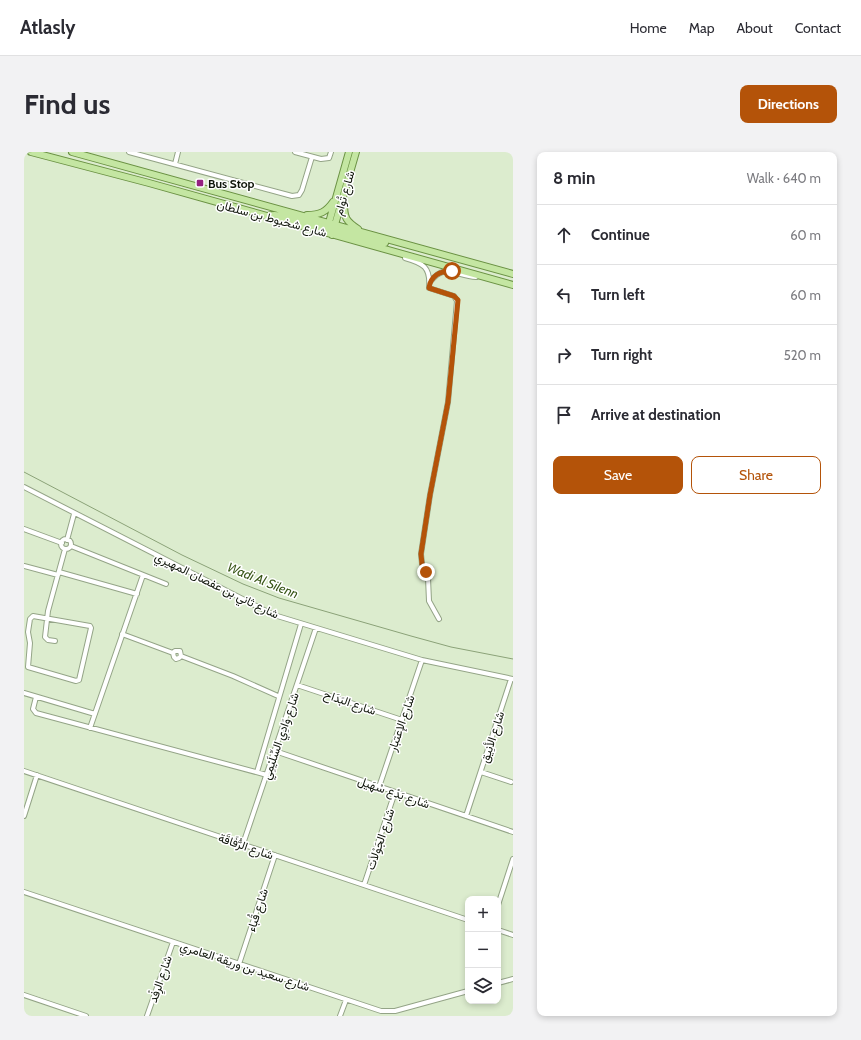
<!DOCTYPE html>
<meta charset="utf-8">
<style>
:root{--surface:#fff;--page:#f2f2f3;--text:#2b2b33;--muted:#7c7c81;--line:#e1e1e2;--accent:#b45309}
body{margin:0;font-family:Cabin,Vazirmatn,sans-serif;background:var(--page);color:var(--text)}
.controls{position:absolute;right:12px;bottom:12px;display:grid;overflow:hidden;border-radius:8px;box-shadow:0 2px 6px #0003}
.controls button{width:36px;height:36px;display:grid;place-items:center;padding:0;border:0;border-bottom:1px solid var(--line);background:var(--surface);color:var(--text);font:20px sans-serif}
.stop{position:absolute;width:12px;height:12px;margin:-9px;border:3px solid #b45309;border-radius:50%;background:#fff}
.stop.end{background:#b45309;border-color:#fff;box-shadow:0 1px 4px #0008}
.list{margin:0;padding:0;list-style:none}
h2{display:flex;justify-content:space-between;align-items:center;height:52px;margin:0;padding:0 16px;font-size:17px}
h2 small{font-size:13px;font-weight:400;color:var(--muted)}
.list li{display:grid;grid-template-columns:26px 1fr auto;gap:12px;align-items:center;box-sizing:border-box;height:60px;padding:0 16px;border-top:1px solid var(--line)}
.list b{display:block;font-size:15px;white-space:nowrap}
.list em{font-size:13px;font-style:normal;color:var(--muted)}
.actions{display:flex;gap:8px;padding:12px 16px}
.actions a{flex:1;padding:9px 0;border:1px solid var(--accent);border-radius:8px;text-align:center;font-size:14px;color:var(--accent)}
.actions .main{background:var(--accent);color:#fff}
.icon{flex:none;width:22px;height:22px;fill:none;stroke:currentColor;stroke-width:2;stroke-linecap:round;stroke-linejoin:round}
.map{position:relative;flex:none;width:489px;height:864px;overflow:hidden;border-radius:8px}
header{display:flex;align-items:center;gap:24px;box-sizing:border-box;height:56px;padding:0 20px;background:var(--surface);border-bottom:1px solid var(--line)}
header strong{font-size:19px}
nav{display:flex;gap:22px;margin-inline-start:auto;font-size:14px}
.intro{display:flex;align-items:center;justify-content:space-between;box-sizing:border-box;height:96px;padding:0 24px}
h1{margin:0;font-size:28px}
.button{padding:10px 18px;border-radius:8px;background:var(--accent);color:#fff;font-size:14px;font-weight:700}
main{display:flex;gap:24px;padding:0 24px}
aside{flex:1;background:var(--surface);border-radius:8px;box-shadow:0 2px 6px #0003}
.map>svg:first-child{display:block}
</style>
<header>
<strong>Atlasly</strong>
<nav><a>Home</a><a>Map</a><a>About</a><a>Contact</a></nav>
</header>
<div class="intro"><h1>Find us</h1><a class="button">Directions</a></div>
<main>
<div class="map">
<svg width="489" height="864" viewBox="0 0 489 864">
<rect width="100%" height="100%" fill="#dcecce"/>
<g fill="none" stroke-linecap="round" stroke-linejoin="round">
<path stroke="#8ba278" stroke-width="1" d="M0,320L158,403L219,432L255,446L387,484L427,495L489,507"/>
<g stroke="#94a487" stroke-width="6">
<path id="minor" d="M105,0L268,44L275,43L278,38L288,5
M271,0L297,7L305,6L307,0
M151,12L154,0
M381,106C399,111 407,115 405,136L430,144L433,149L424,250L406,343L397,402L398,412L404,426L405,449L415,467
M406,130C421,110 432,124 452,125
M0,335L250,463L398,508L489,527
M0,377L38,391
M37 392a5 5 0 1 1 10 0a5 5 0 1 1-10 0Z
M43,388L50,362
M47,394L142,432
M0,414L34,423
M35,420L113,442
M9,464L66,474L67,476L55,528L52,529L4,515L6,491L4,480L6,467Z
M98,482L149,501
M31,489L24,488L21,485L24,459L41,397
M157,504L156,499H151L149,501L150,505L152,507L155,506L157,504L209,524L254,544
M273,533L378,568
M0,541L71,562
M12,545L9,557L12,561L243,623
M66,576L119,423
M251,599L489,680
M0,619L444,768
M233,620L277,472
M457,620L487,630
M355,635L398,508
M0,664L13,623
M442,664L487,527
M219,692L292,476
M340,733L371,640
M0,740L357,859H371L444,839
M474,753L489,707
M474,778L489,783
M215,812L251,703
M474,831L489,827
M0,843L62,864
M123,864L149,790
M316,864L322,848"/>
</g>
<g stroke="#6b9244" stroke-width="8">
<path id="primary" d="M7,0L125,31L489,133
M48,0L489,122
M320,51C320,66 322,69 334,77
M283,63C296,63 302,60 309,50
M244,64C255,59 290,73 303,76H306
M306,77L361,91
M302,81L325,0
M308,83L332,0"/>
</g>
<use href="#minor" stroke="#fff" stroke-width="4"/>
<use href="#primary" stroke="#c4e6a2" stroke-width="6"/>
</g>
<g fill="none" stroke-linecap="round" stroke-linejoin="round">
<path stroke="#b45309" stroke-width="5" d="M402,420L398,412L397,402L406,343L424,250L434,148L430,144L405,136C406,125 416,118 428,119"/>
</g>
<rect fill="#942180" stroke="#fff" stroke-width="1.5" x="172" y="27" width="8" height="8" rx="2"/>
<g text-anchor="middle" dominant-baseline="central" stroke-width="3" stroke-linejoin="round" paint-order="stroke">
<g font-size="12" font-weight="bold" fill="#0f150a" stroke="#fff" text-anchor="start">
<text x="184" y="31">Bus Stop</text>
</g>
<g font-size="12" fill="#0f150a" stroke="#fff">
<text transform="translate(320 41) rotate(-74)">شارع تُوام</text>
<text transform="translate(248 66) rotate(15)">شارع شخبوط بن سلطان</text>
<text transform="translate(193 433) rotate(26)">شارع ثاني بن عفصان المهيري</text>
<text transform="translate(326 550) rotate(19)">شارع البَدَاح</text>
<text transform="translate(377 571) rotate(-71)">شارع الإعتبار</text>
<text transform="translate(256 584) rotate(-71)">شارع وَادِي السِّلَيْمِي</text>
<text transform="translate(468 585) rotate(-72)">شارع الأنِيق</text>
<text transform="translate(370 640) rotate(19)">شارع بَدْع سْهَيل</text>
<text transform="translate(356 687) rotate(-71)">شارع الجَوْلاَت</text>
<text transform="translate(222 694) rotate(19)">شارع الرُّفَاقَة</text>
<text transform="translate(233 758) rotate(-72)">شارع قُباء</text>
<text transform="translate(221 814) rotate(18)">شارع سعيد بن وريقة العامري</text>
<text transform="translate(136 827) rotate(-71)">شارع الرِفْد</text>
</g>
<g font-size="13" font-style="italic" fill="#3a5719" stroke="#fff">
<text transform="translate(239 428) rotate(22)">Wadi Al Silenn</text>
</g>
</g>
</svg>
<div class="controls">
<button>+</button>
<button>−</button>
<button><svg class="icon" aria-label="layers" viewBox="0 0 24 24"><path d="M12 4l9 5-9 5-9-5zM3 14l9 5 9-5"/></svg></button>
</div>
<div class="stop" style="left:428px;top:119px"></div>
<div class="stop end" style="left:402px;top:420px"></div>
</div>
<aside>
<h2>8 min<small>Walk · 640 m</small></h2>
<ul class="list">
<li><svg class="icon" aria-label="ahead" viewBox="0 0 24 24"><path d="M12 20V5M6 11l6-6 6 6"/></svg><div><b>Continue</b></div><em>60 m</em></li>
<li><svg class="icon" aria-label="left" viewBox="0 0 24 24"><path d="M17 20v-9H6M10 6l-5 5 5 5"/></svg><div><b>Turn left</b></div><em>60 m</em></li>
<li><svg class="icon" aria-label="right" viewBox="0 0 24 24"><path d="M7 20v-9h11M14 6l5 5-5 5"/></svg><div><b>Turn right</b></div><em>520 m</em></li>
<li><svg class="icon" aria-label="arrive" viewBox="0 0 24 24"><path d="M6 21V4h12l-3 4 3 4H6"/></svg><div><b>Arrive at destination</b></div></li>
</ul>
<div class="actions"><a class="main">Save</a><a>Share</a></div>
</aside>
</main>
